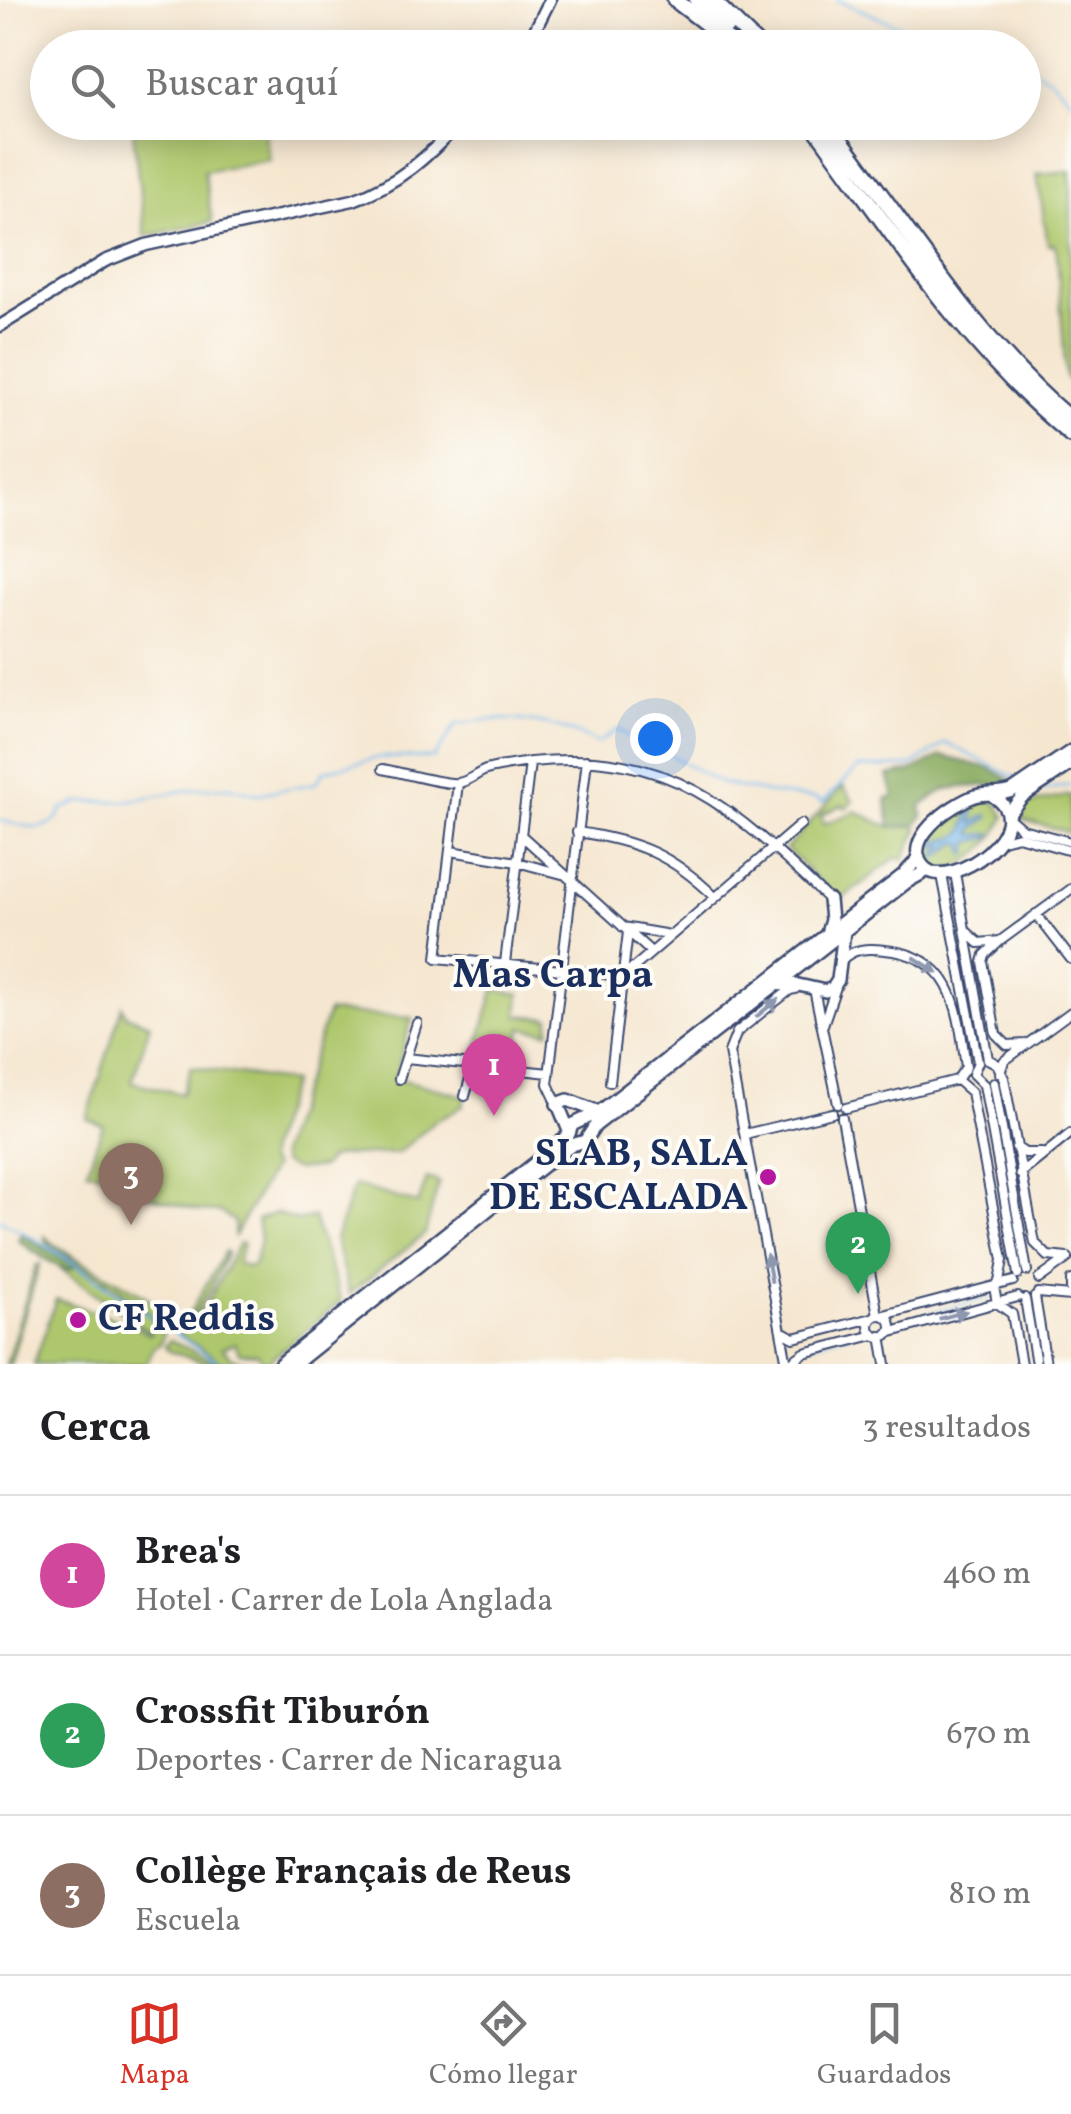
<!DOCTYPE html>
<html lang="es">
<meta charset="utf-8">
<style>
:root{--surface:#fff;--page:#f2f2f2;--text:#202124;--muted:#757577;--line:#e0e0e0;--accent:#d93025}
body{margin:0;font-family:Vollkorn,serif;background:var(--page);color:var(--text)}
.you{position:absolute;left:655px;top:738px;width:35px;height:35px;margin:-25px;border:8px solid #fff;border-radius:50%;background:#1a73e8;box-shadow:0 0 0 15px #1a73e833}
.badge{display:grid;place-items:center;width:65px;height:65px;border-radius:50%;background:var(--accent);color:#fff;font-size:32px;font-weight:700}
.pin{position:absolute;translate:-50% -82px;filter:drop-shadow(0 2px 5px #0008)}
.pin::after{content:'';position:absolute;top:52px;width:35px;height:30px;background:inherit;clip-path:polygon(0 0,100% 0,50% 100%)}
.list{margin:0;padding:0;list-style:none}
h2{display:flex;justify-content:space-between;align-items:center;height:130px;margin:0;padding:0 40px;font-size:42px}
h2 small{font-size:32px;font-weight:400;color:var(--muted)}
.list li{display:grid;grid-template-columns:65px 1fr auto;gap:30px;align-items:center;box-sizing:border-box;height:160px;padding:0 40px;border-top:2px solid var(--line)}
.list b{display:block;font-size:38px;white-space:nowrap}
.list p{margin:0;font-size:32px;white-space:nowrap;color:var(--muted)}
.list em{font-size:32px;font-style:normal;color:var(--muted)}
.icon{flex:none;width:55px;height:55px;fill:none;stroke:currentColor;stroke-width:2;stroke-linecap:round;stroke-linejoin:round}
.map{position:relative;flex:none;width:1071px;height:1364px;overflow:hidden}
.search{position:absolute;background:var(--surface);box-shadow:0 5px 25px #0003;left:30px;right:30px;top:30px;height:110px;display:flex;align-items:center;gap:25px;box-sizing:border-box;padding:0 35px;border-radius:55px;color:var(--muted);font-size:38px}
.sheet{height:610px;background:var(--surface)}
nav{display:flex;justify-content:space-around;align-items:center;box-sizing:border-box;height:140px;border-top:2px solid var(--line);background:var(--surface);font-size:28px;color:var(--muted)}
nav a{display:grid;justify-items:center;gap:5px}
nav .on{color:var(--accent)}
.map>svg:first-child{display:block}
</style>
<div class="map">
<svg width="1071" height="1364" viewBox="0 0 1071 1364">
<rect width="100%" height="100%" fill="#fdfcf7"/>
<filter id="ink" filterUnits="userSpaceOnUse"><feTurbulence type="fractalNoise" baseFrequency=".01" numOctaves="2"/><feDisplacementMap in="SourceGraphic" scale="20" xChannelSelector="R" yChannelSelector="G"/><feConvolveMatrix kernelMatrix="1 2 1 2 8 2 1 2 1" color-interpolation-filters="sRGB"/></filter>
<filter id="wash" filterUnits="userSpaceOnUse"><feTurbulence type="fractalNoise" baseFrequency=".0048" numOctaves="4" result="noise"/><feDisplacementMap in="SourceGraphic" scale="40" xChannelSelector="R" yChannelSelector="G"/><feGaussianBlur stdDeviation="2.25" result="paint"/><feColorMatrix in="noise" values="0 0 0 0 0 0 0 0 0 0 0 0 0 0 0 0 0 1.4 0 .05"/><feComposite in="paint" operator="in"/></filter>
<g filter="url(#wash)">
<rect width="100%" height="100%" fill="#f5e6cf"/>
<path fill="#aec76c" stroke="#647b65" stroke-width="2.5" d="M132,123H263L270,160L204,171L212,222L145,236Z
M1071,171V382L1066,378L1057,254L1055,244L1048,245L1037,174Z
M843,786L853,801L846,808L842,805L821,815L824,824L857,811C878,822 892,832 916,825L918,829L904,859L895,858L839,901L786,849Z
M1071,795V833L1016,818L1018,806Z
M988,799L996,802L1005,817C992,845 968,871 934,870L923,859C921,826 959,805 988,799Z
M494,990L520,994L518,1015L550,1018L549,1032L522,1028L516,1065L474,1060Z
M122,1006L126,1015L150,1024L132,1082L182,1094L191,1067L292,1082L269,1148L268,1161L273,1167L234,1236V1221L220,1212L199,1211L145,1195L149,1185L87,1170L103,1125L87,1119Z
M328,1012L412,1018L395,1078L465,1096L463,1106L435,1121L398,1153L336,1156L328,1159L322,1167L296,1170L282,1163L280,1154Z
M427,1178L439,1182L425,1234L349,1294L335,1239L354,1185L418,1204Z
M276,1213L297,1221L313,1217L341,1301L265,1364L258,1354L239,1353L235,1343L222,1348L232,1358L251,1364H225L179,1335L206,1305L239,1243L243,1244L237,1263L248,1267L254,1265L260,1240L257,1220Z
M44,1235C67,1260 158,1295 168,1316L166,1326L122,1291L47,1243Z
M225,1251L227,1253C215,1279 200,1319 173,1330L191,1311Z
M40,1264L10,1364H6L36,1266Z
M76,1266C100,1282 152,1309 163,1335L160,1344L154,1347L146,1364H34L56,1299L132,1324L149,1335L151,1333L60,1268L67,1270Z
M170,1340L219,1364C202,1364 186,1356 169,1351L165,1346Z"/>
<path fill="#8aac60" stroke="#526e5f" stroke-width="2.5" d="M941,756L989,768L1014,782C991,787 971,785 949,789C940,790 930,801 921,806L923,816L916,825L890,827L886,799L894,797L888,776L912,771Z
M21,1234L76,1266L67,1270C49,1263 33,1252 18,1240Z"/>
<path fill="#79bcef" stroke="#4a76a6" stroke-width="2.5" d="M970,809H974L972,823L987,815L989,817L972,830L973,835L992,834L991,837L970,842L968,854H965L964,843H957L937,858L935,856L945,845L927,847L926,844L954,838L964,832Z"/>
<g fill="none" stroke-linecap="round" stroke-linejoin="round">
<path stroke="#79bcef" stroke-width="2.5" d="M837,0L952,48
M1024,64L1051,79L1071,100
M1043,790L1071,785
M0,820C24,827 52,836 62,809L80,802L126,801L195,789L229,787L258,794L316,783L324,771L381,757L434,758L456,725C506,713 553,721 598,743L618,729L629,737L651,744L720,783L767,793L818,799L822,803L858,768L911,766L946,743L1018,779
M0,1220C80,1260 146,1318 222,1364
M899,1322L988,1298
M803,1346L859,1331"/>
</g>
</g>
<g filter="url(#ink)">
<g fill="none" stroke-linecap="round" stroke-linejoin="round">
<g stroke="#3c4a6f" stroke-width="12">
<path id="street" d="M383,769C400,772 443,785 458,783C468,782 477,773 486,770C500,766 517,764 531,762C672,748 735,810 829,900
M458,783L437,958L624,976
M1009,818L1022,829L1071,842
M577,832C637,841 671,854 715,897
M521,835L650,951
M999,841L1018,836L1071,851
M451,851L517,862L562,874
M955,873L988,1059
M942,875L978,1062L973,1074L984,1085
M1036,914L1071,959
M623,927L670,935
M967,932L979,943L1000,941L1071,889
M1000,941L985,955L983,962L996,1034L1007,1045L1026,1044
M841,961C852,948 868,948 885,950C955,956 958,1010 966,1067L957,1080L971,1092L1003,1260L999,1282L994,1287L997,1303L1012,1314L1021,1364
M505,963L530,763
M624,976L801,824
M815,994L838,1104
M823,1025L836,987
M406,1058L549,1073
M988,1059L997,1064L1004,1078L1035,1243L1048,1256L1067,1258
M1000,1073L1004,1061L1071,1012
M399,1079L417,1023
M610,1082L628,932
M994,1083L1027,1271
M984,1085L1018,1274
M465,1096L474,1065
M559,1107L548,1084L587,760
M846,1108L957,1080
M842,1118L878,1315
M745,1134L832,1113
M1016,1147L1025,1153H1042
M1020,1174L1071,1133
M1039,1279L1068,1258
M1071,1280V1290
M1038,1293L1071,1296
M1035,1297L1046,1364
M1025,1299L1036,1364
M884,1315L1013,1281
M869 1326a11 11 0 1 1 22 0a11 11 0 1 1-22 0Z
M781,1331L794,1338L872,1318
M888,1333L1018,1297
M881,1336L886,1364
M787,1364L729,1052L737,1032L790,990L795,989
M789,1364L804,1353L874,1335"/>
</g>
<g stroke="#3c4a6f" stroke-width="15">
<path id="secondary" d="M526,48L550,0
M0,326L105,261L146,245L353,200C398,184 428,157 460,122"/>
</g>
<g stroke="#3c4a6f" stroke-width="16">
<path id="primary" d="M993,796C1043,826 951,893 925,868C898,841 952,804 975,796C987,792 999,796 1012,791L1071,751
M1009,813L1022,797L1071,764
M827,933L831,920L829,900
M773,985L794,984L825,991L833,988L838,980L844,931
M557,1104L568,1100L599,1112
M559,1107L569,1131
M280,1364L554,1148L569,1134L572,1125L599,1112L903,875L919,858
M295,1364L558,1154L572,1145L585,1141L595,1126L907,882L928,870"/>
</g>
<g stroke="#3c4a6f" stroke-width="19">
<path id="highway" d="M675,0L738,48
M697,0L726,27
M712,0L761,48
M811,122C891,231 966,349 1071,435
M827,122C906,223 972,337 1071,420"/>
</g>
<use href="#street" stroke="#fff" stroke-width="8"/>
<use href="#secondary" stroke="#fff" stroke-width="10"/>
<use href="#primary" stroke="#fff" stroke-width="11"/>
<use href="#highway" stroke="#fff" stroke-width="14"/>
</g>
<defs><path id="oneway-solid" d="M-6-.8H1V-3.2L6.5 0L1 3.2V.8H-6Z" transform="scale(2.5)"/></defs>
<g fill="#8d97ae">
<use href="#oneway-solid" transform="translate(926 965) rotate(32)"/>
<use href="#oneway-solid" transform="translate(767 1008) rotate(-39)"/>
<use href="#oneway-solid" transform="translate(769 1268) rotate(-100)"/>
<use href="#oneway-solid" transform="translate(953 1315) rotate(-15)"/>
</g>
</g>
<g fill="#b5179e" stroke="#fdfcf7" stroke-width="4">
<circle cx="768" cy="1177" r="10"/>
<circle cx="78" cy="1320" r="10"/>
</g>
<g text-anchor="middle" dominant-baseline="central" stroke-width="8" stroke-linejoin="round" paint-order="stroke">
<g font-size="38" font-weight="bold" fill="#1b2f5e" stroke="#fdfcf7" text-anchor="end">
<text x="748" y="1155">SLAB, SALA<tspan x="748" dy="44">DE ESCALADA</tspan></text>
<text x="98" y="1320" text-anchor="start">CF Reddis</text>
</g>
<g font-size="40" font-weight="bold" fill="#1b2f5e" stroke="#fdfcf7">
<text x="553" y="977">Mas Carpa</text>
</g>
</g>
</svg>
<div class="you"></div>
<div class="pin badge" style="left:494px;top:1116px;background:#d1479c">1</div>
<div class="pin badge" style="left:858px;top:1294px;background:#2e9e5b">2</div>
<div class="pin badge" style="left:131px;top:1225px;background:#8d6e63">3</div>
<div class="search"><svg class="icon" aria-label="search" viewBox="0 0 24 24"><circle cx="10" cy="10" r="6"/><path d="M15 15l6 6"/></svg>Buscar aquí</div>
</div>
<section class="sheet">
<h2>Cerca<small>3 resultados</small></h2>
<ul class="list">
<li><span class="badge" style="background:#d1479c">1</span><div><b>Brea's</b><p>Hotel · Carrer de Lola Anglada</p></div><em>460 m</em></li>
<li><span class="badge" style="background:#2e9e5b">2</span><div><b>Crossfit Tiburón</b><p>Deportes · Carrer de Nicaragua</p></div><em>670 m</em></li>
<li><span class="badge" style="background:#8d6e63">3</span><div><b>Collège Français de Reus</b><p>Escuela</p></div><em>810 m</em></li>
</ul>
</section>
<nav>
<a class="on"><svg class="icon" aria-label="map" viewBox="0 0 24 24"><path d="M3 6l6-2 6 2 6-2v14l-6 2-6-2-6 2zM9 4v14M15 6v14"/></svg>Mapa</a>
<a><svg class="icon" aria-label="directions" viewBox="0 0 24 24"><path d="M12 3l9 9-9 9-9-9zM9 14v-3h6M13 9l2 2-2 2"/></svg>Cómo llegar</a>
<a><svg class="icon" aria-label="saved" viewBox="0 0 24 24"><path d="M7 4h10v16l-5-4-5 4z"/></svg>Guardados</a>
</nav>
